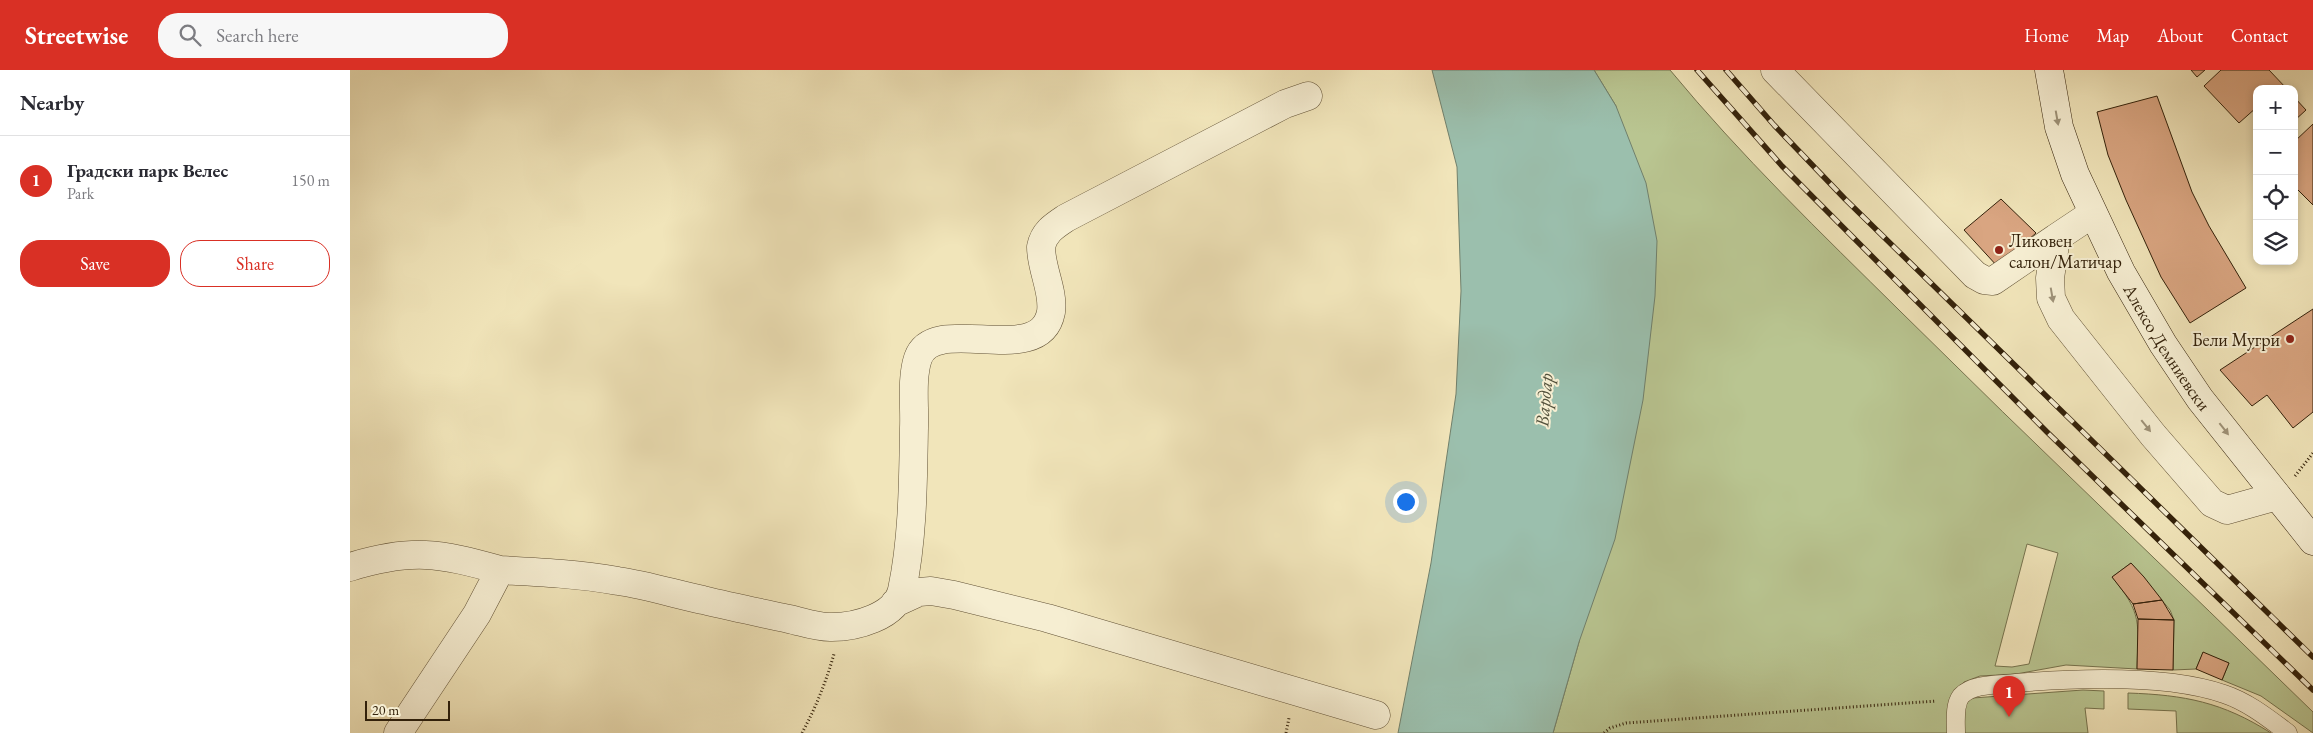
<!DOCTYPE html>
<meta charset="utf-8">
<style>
:root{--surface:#fff;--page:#f7f7f7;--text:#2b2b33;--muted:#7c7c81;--line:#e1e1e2;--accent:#d93025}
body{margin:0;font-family:"EB Garamond",serif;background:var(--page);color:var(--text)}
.controls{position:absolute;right:15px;top:15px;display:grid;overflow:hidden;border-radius:10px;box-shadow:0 2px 8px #0003}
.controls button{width:45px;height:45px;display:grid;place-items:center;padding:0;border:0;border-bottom:1px solid var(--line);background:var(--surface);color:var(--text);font:25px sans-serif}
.scale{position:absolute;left:15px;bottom:12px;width:85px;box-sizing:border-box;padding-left:5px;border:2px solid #33210a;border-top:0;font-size:14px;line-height:18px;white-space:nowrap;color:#33210a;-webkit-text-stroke:4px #f6eed2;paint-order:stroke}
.you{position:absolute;left:1055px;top:431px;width:18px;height:18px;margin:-12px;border:4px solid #fff;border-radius:50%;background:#1a73e8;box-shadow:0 0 0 8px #1a73e833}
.badge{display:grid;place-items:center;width:32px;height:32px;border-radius:50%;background:var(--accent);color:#fff;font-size:16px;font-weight:700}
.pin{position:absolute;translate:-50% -41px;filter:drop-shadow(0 1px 2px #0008)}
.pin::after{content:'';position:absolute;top:26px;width:18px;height:15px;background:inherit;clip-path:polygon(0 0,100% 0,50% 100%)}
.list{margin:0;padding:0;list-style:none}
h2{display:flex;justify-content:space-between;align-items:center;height:65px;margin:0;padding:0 20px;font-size:21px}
h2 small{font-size:16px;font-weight:400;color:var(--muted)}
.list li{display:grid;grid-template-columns:32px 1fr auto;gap:15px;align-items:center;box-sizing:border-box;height:90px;padding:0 20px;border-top:1px solid var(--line)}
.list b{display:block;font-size:19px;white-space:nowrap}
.list p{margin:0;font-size:16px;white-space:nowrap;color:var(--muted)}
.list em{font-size:16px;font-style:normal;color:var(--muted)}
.actions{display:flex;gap:10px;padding:15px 20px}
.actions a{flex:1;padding:11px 0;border:1px solid var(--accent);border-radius:20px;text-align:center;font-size:18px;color:var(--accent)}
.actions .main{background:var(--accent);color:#fff}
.icon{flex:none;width:28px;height:28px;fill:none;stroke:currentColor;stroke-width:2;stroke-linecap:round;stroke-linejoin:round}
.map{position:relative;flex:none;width:1963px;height:663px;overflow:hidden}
header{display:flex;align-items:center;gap:30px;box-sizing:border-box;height:70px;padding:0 25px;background:var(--accent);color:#fff}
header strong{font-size:24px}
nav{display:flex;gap:28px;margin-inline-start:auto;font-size:18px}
.search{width:350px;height:45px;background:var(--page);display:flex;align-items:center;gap:12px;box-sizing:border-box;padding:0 18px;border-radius:20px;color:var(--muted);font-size:19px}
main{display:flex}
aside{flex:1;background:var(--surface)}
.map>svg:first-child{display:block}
</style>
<header>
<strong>Streetwise</strong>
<div class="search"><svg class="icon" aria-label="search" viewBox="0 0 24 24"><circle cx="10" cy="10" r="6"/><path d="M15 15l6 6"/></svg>Search here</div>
<nav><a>Home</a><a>Map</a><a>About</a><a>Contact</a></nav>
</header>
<main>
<aside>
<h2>Nearby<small></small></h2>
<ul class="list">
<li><span class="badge">1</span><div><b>Градски парк Велес</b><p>Park</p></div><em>150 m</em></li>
</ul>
<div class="actions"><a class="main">Save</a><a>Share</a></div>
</aside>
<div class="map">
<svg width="1963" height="663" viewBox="0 0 1963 663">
<rect width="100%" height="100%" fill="#f1e5ba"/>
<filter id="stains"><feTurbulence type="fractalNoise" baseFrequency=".004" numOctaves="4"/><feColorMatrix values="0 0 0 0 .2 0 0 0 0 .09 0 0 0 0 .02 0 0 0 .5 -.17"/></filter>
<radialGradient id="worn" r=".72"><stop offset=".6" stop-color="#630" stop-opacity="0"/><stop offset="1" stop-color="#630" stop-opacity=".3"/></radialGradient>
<path fill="#b9c591" stroke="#76734e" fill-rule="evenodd" d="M1244,0H1320C1391,86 1471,163 1550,241C1686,376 1826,508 1963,642V663L1911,626L1872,610L1879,593L1853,583L1846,599L1823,600L1824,550L1820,540L1781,493L1762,507C1793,544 1788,553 1787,599L1716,595L1666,604L1630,606L1614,612L1609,629L1733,620L1754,621V639L1735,638L1738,663H1203L1229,572L1266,36ZM1677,474L1708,483L1679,594L1662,597L1645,596Z
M1778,623C1835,625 1872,632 1921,663H1827L1826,641L1778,639Z"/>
<path fill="#9bbfad" stroke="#71806c" d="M1082,0H1244L1266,36L1296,113L1307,171L1305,226L1293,330L1265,469L1229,572L1203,663H1048L1081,493L1106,324L1111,221L1107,97Z"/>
<path fill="#d9a581" stroke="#33210a" d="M1841,0H1855L1847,7Z
M1871,0H1919L1937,19H1907V37L1889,53L1854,16Z
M1807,26L1842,122L1859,156L1896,218L1840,253L1811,207L1776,130L1758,85L1747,42Z
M1944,27L1956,40L1944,51Z
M1963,54V135L1944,116V72Z
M1651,129L1686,163L1648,197L1614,160Z
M1963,239V342L1943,358L1917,325L1902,336L1870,300Z
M1781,493L1794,507L1812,530L1783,534L1762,507Z
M1812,530L1824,550L1788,549L1783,534Z
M1788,549L1824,550L1823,600L1787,599Z
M1853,582L1879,593L1872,610L1846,599Z"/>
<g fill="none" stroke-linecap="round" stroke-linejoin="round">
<g stroke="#625236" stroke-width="19">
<path id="lane" d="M1606,663C1606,652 1604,635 1611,626C1623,613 1650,615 1666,613C1727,608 1815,604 1874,624C1898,632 1918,648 1938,663"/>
</g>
<g stroke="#625236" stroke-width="29">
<path id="street" d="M1425,0L1625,205L1634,210L1643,211L1706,168
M1742,144L1706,168L1700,208L1701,228L1711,249L1803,365L1862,433L1877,440L1927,426
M0,497C62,478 89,483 150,500L127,544L48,663
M150,500C189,502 229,504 268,511C296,515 325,524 353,530C382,537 411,543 439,549C453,552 468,558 482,557C505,557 546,547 552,520C563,468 563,412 564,358C565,337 561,309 568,288C584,242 690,300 701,242C704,221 691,199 691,177C694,162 704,156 716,148L935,34L958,26
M545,533L569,522L581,521L604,525L697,548L1026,645"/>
</g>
<g stroke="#33210a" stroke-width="29">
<g id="secondary">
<path id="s1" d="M1699,0L1709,57L1725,104L1771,202L1813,274L1850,329L1963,471"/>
</g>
</g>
<path stroke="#33210a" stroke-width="3" stroke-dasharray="1 2.5" stroke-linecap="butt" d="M1945,406L1963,383
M452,663C466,637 476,612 484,584
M936,663L939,648
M1254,663L1260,658L1276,653L1586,631"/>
<use href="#lane" stroke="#f6eed2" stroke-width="18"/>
<use href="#street" stroke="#f6eed2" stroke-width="28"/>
<use href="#secondary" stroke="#f6eed2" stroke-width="28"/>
<g stroke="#33210a" stroke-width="5.5">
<path id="rail" d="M1347,0L1432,96L1697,362L1963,620
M1376,0L1424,55L1495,129L1963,587"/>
</g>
<use href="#rail" stroke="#f6eed2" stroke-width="4" stroke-dasharray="11" stroke-linecap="butt"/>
</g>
<defs><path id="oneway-solid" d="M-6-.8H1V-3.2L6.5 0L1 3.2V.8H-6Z" transform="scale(1.25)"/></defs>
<g fill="#9e9278">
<use href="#oneway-solid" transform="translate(1707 48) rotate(80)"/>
<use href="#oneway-solid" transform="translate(1702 225) rotate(80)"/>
<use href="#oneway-solid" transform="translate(1796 356) rotate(51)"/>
<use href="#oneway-solid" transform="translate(1874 359) rotate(52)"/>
</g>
<g fill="#8f2418" stroke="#f6eed2" stroke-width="2">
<circle cx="1649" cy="180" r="5"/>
<circle cx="1940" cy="269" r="5"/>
</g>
<g text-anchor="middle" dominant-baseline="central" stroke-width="4" stroke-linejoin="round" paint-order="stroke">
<g font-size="18" fill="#33210a" stroke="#f6eed2" text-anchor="start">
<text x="1659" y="170">Ликовен<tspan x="1659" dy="21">салон/Матичар</tspan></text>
<text x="1930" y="269" text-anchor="end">Бели Мугри</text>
</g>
<g font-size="18" fill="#33210a" stroke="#f6eed2">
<text stroke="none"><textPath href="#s1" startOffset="304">Алексо Демниевски</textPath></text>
</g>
<g font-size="19" font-style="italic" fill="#52503b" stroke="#f6eed2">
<text transform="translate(1194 330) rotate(-85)">Вардар</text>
</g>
</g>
<rect width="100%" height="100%" filter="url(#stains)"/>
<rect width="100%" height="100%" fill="url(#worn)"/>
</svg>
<div class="controls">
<button>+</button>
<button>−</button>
<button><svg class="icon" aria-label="locate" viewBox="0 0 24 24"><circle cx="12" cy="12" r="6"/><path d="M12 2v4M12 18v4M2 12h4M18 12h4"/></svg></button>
<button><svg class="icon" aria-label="layers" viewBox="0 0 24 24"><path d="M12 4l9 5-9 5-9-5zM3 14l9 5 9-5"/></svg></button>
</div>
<div class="scale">20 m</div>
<div class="you"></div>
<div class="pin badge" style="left:1659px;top:647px">1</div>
</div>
</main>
